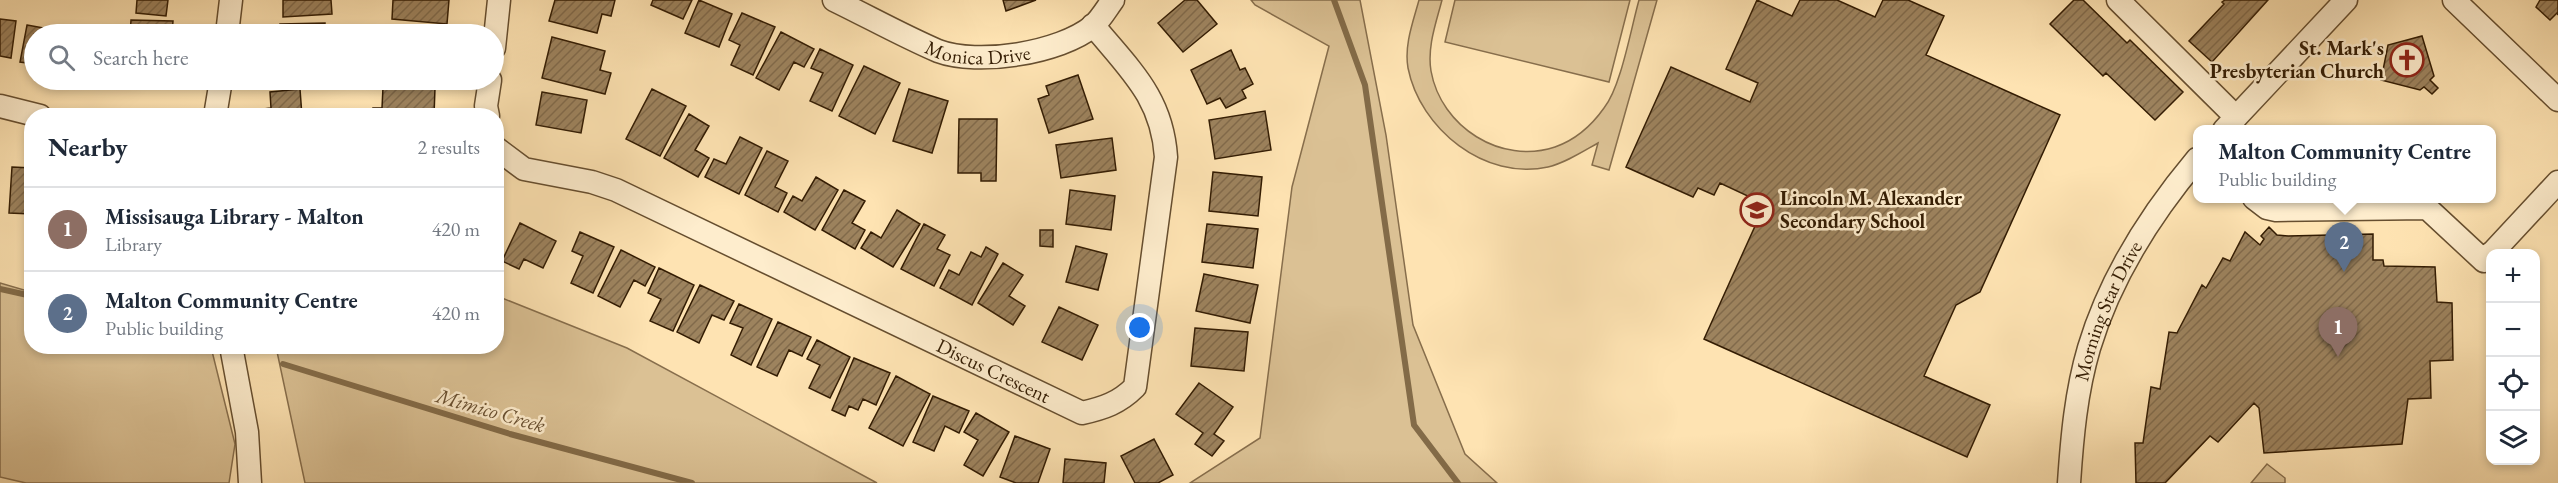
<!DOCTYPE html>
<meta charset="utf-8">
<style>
:root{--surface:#fff;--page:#f6f6f7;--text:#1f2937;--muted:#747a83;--line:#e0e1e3;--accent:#2563eb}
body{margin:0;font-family:"EB Garamond",serif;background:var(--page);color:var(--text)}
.controls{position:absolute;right:18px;bottom:18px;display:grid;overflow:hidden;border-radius:12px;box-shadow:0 3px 9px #0003}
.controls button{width:54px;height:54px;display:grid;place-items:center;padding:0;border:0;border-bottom:2px solid var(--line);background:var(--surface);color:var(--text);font:30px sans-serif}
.you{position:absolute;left:1140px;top:328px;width:21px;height:21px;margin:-15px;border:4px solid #fff;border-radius:50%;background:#1a73e8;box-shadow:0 0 0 9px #1a73e833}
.badge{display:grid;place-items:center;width:39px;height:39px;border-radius:50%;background:var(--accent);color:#fff;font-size:20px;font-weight:700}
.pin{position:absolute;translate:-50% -50px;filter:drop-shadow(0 2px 3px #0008)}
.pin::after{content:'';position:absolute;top:32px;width:21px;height:18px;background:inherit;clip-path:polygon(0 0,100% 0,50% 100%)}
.popup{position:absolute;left:2193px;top:125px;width:303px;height:78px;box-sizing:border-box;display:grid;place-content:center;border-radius:12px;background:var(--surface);filter:drop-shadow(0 2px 4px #0005);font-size:20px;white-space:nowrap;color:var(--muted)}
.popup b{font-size:22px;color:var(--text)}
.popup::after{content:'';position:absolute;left:50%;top:100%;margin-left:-12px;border:12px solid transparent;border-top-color:var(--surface)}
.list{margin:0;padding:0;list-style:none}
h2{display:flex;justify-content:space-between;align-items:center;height:78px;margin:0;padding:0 24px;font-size:26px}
h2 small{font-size:20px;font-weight:400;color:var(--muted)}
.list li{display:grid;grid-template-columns:39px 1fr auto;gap:18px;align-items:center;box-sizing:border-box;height:84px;padding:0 24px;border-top:2px solid var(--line)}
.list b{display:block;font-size:22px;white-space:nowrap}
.list p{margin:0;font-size:20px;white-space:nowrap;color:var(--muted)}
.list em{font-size:20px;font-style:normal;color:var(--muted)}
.icon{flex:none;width:33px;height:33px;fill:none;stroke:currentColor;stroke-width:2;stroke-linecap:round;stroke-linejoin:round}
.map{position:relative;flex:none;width:2558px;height:483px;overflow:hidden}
.search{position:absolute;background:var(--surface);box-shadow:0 3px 9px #0003;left:24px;top:24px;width:480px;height:66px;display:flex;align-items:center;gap:15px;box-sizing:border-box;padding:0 21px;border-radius:33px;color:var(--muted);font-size:22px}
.panel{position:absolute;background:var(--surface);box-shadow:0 3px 9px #0003;left:24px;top:108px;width:480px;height:246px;border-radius:24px}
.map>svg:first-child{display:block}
</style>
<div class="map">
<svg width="2558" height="483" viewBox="0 0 2558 483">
<defs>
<pattern id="building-hatch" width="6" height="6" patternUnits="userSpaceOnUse" patternTransform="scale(1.5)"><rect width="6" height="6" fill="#9d835e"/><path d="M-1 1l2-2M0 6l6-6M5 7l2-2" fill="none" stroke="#816a4b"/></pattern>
</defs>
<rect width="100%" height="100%" fill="#fee3b2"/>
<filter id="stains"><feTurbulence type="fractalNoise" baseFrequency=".00333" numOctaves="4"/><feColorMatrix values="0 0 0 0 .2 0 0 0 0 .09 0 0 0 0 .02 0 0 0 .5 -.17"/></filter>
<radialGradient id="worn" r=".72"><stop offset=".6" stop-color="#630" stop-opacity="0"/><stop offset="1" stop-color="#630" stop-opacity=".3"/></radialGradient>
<path fill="#dbc194" stroke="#876e4c" stroke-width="1.5" d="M1251,0H1360L1386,135L1413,325L1465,454L1497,483H1190L1260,438L1292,187L1329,46L1255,5Z
M1419,0H1442C1436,23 1427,47 1431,71C1441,127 1501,165 1555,147C1575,140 1592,125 1604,108C1621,87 1631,28 1639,0H1657L1609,170L1592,165L1598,143C1582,152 1565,163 1548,167C1485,181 1420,129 1408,68C1404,45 1413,22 1419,0Z
M1455,0H1630L1609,82L1445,42Z
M0,283L31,292L32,346L211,347L235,444L229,483H26L0,477Z
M497,296L627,348L877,483H305L276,347L496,346Z
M2267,464L2285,478V483H2251Z"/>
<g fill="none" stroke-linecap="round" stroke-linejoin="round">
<path stroke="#836b48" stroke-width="6" d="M1334,0L1365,85L1414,425L1458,483
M0,289L32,296
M283,364L510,434L692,483"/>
</g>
<path fill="url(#building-hatch)" stroke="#331c03" stroke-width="1.5" d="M137,0H168L166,16L136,13Z
M283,0H331L332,14L283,17Z
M393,0H449L447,24L392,19Z
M555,0H615L611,16L602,14L597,33L549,21Z
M653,0H692L683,19L651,5Z
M699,0L732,14L719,47L685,33Z
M1003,0H1036L1006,11Z
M1185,0H1197L1217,24L1183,52L1158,23Z
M1757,0L1792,16L1800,0H1837L1875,17L1883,0H1908L1944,16L1926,55L2060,115L1980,292L1956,305L1924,376L1990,405L1967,457L1704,339L1765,204L1720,183L1714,195L1698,188L1693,197L1626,167L1671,67L1750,102L1758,83L1726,69Z
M2074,0H2083L2127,43L2130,40L2183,92L2155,120L2106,73L2103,76L2050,24Z
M2225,0H2268L2212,62L2189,41L2224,4L2222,2Z
M2540,0H2558V15L2557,13L2550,20L2536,7Z
M742,13L775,27L753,75L731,65L740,45L729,40Z
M0,19L16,21L11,58L0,56Z
M131,20L173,21L172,34H130Z
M325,23V34H281L280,24Z
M27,25L55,30L54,34H34V64L20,62Z
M66,26L93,32L92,34H64Z
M781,32L814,49L804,67L794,62L779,90L756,78Z
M2422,36L2434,76L2430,80L2438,88L2432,94L2424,87L2420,90L2381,80L2388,45Z
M552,37L605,51L600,70L611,73L605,94L542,78Z
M820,49L853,65L832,111L810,101L823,73L811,68Z
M1231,50L1240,70L1245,68L1253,84L1242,90L1246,98L1226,108L1220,98L1207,104L1191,70Z
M864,66L900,83L875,134L839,116Z
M1078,75L1093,119L1049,133L1038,99L1049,95L1046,86Z
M118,80H170L169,89L117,83Z
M276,80H319L320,83L276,88Z
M383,87L435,88L434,116H373V108H382Z
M300,89L302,116H265L264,109L271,108L270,92Z
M652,89L686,106L660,156L626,139Z
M909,89L948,101L932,153L893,141Z
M542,92L587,100L581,133L536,125Z
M1265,111L1271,150L1215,159L1209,120Z
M689,114L709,126L695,150L709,158L698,177L664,158Z
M959,119H997L996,181H981V173H958Z
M740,137L762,148L739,194L705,177L714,159L726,164Z
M1112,138L1116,170L1061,178L1056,145Z
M767,151L788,161L775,187L787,193L778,212L745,195Z
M12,167L32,168V214L9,213Z
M1213,172L1262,177L1258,216L1209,211Z
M816,177L838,190L815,230L784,212L793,196L802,201Z
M844,190L865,201L852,223L865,230L855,249L822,230Z
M1070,190L1115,196L1111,230L1066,224Z
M897,210L920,224L893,267L861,248L871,232L881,238Z
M520,223L556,241L543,268L524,259L519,269L502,261Z
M924,224L945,235L937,249L950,255L934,286L901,269Z
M1207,224L1258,229L1253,268L1202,262Z
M2269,227L2277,235L2288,236L2373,234V260H2383L2384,266L2435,267L2437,302L2452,303L2453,360L2430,361L2431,398L2408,399L2402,444L2264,453L2259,408L2254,403L2218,442L2210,436L2165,483H2136L2135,443H2143L2151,387L2160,389L2169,332L2177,333L2202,285L2206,288L2223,258L2230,261L2245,232L2260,245L2264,239L2261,236Z
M1040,230H1053V247L1040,246Z
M580,232L614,247L593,293L571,283L583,256L572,251Z
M1076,246L1107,254L1098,290L1066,282Z
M986,247L998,254L972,305L940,288L949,270L959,275L971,252L981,257Z
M621,250L655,267L645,286L634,280L620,307L598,296Z
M1003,263L1023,275L1009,296L1025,306L1013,325L978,303Z
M659,268L694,285L673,331L650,321L661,299L648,293Z
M1204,274L1258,285L1250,323L1196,311Z
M700,285L734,301L724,320L712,315L699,343L677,332Z
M739,304L772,319L751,365L731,355L743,328L730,323Z
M1059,307L1098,325L1082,360L1042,342Z
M778,322L811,337L802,356L789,350L777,376L757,367Z
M1195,328L1248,332L1244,371L1191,366Z
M817,340L850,357L830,398L809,388L820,365L807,359Z
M854,358L890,373L876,405L863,399L858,410L849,406L845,416L832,410Z
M896,376L930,394L903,446L869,428Z
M1199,383L1233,407L1214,434L1224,441L1212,456L1195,444L1203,433L1176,414Z
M933,396L969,411L959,433L945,426L934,451L913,442Z
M976,413L1009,432L983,476L964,465L978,440L964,432Z
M1015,436L1050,449L1038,483H1016L1000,477Z
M1154,439L1173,475L1158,483H1135L1121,456Z
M1065,459L1106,463L1104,483H1063Z"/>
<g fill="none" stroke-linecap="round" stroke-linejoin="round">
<g stroke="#664e2f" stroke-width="25">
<g id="minor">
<path id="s1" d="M834,0C869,17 903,36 938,51C978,66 1060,53 1093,26C1101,19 1107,8 1113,0"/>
<path d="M2118,0L2236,117"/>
<path d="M2454,0L2558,100"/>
<path d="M227,34L231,0"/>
<path d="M494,48L499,0"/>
<path d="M0,106L40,116"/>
<path d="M215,116L221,80"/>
<path d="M488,116L486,106L490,80"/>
<path d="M2224,130L2346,0"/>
<path id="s2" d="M496,148L524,169L592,182L616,190L1082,413C1104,408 1119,403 1135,387L1166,157C1162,97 1130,70 1093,25"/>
<path d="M2254,198L2267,208L2276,210L2427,208L2484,261L2490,254"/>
<path d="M2491,254L2558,182"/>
<path d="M231,346L247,432L250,483"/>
<path id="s3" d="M2069,483C2072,438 2076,392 2089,348C2110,278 2150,215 2197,159"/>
</g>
</g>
<use href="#minor" stroke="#feedcd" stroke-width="22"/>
</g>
<defs>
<g id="church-ring" transform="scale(1.725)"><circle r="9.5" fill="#feedcd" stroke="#8f2418" stroke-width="1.5"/><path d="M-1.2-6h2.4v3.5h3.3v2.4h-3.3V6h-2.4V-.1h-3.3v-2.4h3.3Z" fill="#8f2418"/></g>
<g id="school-ring" transform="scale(1.725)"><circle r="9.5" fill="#feedcd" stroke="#8f2418" stroke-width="1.5"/><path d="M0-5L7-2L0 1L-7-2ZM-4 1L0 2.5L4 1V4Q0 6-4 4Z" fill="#8f2418"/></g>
</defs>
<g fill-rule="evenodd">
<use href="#church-ring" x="2407" y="60"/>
<use href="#school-ring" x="1757" y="210"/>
</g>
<g text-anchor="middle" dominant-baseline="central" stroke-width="5" stroke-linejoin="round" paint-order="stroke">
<g font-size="20" fill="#331c03" stroke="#feedcd">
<text stroke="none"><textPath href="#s1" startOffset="156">Monica Drive</textPath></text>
<text stroke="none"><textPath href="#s3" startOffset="178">Morning Star Drive</textPath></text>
<text stroke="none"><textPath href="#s2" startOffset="548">Discus Crescent</textPath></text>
</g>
<g font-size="20" font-weight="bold" fill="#331c03" stroke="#feedcd" text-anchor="end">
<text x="2384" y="48">St. Mark's<tspan x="2384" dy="23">Presbyterian Church</tspan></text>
<text x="1780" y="198" text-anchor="start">Lincoln M. Alexander<tspan x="1780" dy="23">Secondary School</tspan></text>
</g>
<g font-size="21" font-style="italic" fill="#695031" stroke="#feedcd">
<text transform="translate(491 410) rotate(16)">Mimico Creek</text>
</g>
</g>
<rect width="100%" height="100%" filter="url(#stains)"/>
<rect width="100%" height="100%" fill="url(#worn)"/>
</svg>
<div class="controls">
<button>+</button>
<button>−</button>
<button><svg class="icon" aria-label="locate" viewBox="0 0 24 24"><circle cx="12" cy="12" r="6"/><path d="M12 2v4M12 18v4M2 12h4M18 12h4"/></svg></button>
<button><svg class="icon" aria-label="layers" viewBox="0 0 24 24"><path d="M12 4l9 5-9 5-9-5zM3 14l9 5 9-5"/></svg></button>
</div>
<div class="you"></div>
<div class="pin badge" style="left:2338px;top:357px;background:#8d6e63">1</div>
<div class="pin badge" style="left:2344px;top:272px;background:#5c6f8a">2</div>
<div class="popup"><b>Malton Community Centre</b>Public building</div>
<div class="search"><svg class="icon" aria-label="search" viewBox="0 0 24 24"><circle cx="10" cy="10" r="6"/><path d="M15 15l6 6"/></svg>Search here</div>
<section class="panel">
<h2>Nearby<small>2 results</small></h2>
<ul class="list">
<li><span class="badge" style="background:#8d6e63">1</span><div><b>Missisauga Library - Malton</b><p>Library</p></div><em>420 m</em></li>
<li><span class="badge" style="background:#5c6f8a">2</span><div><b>Malton Community Centre</b><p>Public building</p></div><em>420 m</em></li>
</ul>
</section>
</div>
